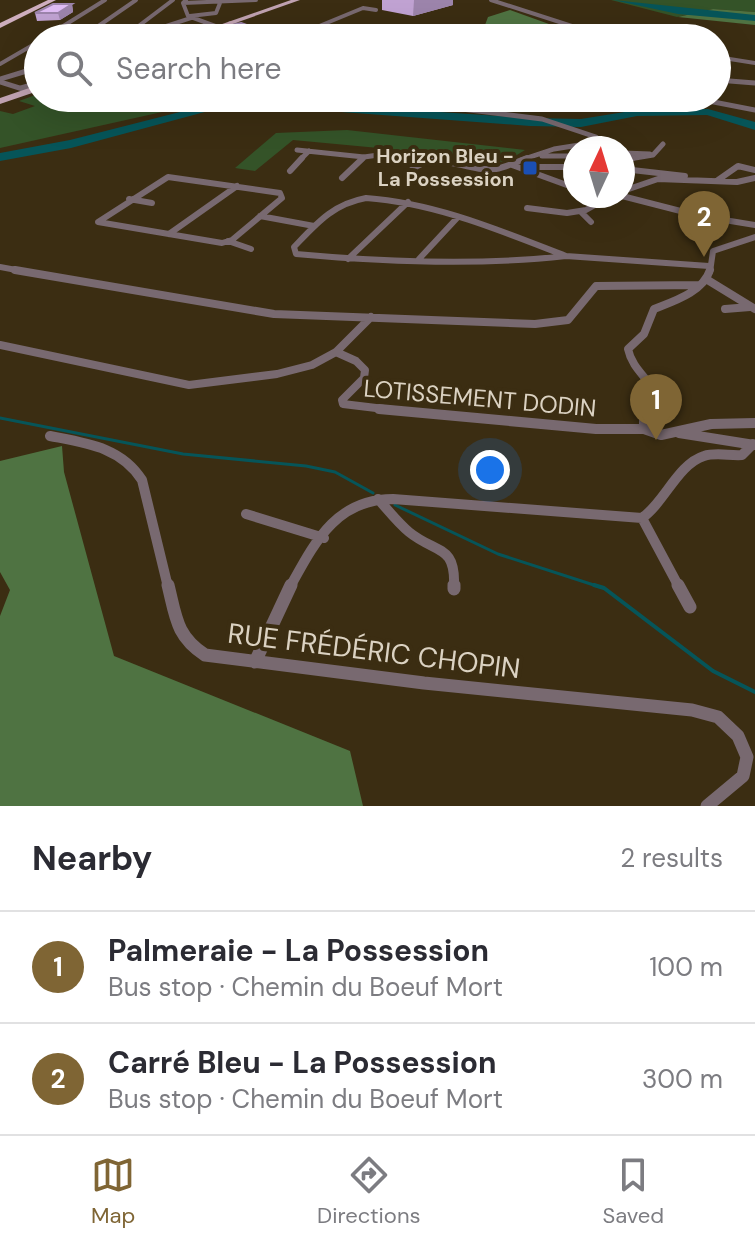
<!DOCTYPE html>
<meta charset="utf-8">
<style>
:root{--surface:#fff;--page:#f2f2f3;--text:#2b2b33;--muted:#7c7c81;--line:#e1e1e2;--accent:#7f6534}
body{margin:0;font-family:"DM Sans",sans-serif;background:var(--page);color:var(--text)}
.compass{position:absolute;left:563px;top:136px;width:72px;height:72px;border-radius:50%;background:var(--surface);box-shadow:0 8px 32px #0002;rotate:4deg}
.you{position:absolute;left:490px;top:470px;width:28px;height:28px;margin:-20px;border:6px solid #fff;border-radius:50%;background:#1a73e8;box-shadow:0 0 0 12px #1a73e833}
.badge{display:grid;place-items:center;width:52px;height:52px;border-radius:50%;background:var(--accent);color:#fff;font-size:26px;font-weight:700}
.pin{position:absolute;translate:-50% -66px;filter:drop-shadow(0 2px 4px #0008)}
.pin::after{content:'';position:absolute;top:42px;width:28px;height:24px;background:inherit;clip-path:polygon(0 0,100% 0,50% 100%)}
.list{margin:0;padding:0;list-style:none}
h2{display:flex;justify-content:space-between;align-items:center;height:104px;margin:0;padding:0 32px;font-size:34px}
h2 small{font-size:26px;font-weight:400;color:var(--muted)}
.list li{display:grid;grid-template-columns:52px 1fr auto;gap:24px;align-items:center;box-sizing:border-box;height:112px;padding:0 32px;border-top:2px solid var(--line)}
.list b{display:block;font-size:30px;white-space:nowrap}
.list p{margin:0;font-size:26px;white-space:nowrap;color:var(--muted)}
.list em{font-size:26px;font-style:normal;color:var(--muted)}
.icon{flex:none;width:44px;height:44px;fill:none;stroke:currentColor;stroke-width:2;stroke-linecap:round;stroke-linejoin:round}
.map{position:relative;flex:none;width:755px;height:806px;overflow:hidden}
.search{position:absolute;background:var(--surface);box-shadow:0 8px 32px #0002;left:24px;right:24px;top:24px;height:88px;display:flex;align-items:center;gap:20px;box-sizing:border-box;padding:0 28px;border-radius:44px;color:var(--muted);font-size:30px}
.sheet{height:328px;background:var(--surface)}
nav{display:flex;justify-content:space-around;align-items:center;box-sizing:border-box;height:112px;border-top:2px solid var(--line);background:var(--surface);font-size:22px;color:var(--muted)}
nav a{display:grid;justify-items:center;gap:4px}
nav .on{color:var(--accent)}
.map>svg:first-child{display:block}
</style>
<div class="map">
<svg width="755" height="806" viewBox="0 0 755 806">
<rect width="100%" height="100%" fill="#3b2d12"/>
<path fill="#345328" d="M611,0H755V12L713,9L677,17Z
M38,94V98H171L189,106L0,148V111L13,114L35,106L19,101Z
M347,130L525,150L507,161L488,164L432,153L293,140L255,171L235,168L276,133Z"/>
<path fill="#4f7342" d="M713,9L755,12V25L678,17Z
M510,10L549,24L502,38L480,32L478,24L485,25L488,17Z
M62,446L64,472L114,656L350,751L363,806H0V616L10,590L0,572V461Z"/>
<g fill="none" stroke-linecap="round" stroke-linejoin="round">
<path stroke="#065559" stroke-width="3" d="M0,418L183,454L306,466L335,472L373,493
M395,505L498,554L600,587"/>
<path stroke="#065559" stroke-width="4" d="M594,585L604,588L713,671L755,692"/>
<path fill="#065559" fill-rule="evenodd" d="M613,0L755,15V21L678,14Z
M247,99L530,118L581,119L637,110L708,109L755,122V130L707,115L637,116L581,127L530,126L247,105L227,106L71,148L0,161V153L70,140L227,100Z"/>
<path stroke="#786970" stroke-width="4" d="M186,0L183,3L188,16L218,27
M491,0L609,38
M183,3L256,0
M190,16L216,13L220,3
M230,23L307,38
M471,31L486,38
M295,36L363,8L376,10
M124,37L173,0
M44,38L105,0
M81,38L136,0
M129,38L191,18
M173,38L211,25
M514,38L561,26
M717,57L755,63
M0,64L38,42
M23,72L38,67"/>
<path stroke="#786970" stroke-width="5" d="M0,79L30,70
M717,80L755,83
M0,82L29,91
M21,88L38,83
M373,98L542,119L596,137L592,143L554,149L521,160
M693,98L755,110
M297,150L364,157L393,153L427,158
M623,153L650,154
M542,156H575
M300,160L309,151
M361,160L364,157
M433,160H437
M623,160L653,155L663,144"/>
<path stroke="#786970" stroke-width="6" d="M623,160L633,158
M512,165L575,188
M527,167H575
M623,169L685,176
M290,171L302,158
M168,177L280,193L282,198L232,240L222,243L98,222Z
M342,178L363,158
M718,180L738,166L755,170
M446,182L416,176L410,171C436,148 466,173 496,169C506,167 517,162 527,158
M623,191L658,179L737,182L755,178
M622,196L700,216L755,225
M366,198C436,203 501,231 566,256C478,266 384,262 296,254L294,247C317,223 333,204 366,198Z
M129,199L152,203
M527,208L567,213L586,210L604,200L597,196
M581,212L591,222
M260,216L314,226
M169,234L237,186
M228,241L251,249
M566,256L709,266
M348,259L408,202
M419,259L458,217
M0,267L27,272
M710,272L713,251L755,237"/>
<path stroke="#786970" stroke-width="8" d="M15,270L274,314L535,324L568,320L596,286L700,285
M706,279L755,309
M725,309L750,307
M0,345L189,385L277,374L312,365L336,352L371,317
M336,352L356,361L365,370L364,378L342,400L343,404L401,411
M651,411L659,404C655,381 633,373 628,349L644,334L654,309C674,301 703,292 710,270"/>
<path stroke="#786970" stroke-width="10" d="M379,409L596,429H644L661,435L711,424L755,423
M644,429V417L653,409
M679,433L755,445
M50,436C86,443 121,447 142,480L168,587
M378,499C388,510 398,523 409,532C436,554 456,544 454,587
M246,514L324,538
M642,518L679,587
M290,587C315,542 336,499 393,499L642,518C664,503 678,464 704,456C716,452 730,456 742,455L753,444"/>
<path stroke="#786970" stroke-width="13" d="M168,585C176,617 176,636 205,655L424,683L692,710L718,717L738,736L747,757L743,776L707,806
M678,585L690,607
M454,589V585
M255,662L291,585"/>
<path fill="#c0a2b1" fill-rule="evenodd" d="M291,0H300L193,38H182Z
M38,85V91L0,104V98Z"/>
<path fill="#ceaebe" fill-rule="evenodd" d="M48,0H56L0,28V23Z"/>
</g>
<path fill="#c0a2d2" d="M382,0H453V5L413,16L382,10Z
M72,4L73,12L60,20L37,21L35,13Z"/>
<path fill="#9c84ab" d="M414,0H453V5L413,16Z
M72,4L73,12L60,20L58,13Z"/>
<path fill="#dfbcf4" stroke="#9c84ab" stroke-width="2" d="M53,4H72L58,13H35Z
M241,23L266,32L275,29L335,38H181Z"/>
<rect fill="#1a4fb4" stroke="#3b2d12" stroke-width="3" x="522" y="160" width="16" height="16" rx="4"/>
<g text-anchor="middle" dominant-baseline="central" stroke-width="8" stroke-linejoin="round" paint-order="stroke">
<g font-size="20" font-weight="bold" fill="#dbd2c2" stroke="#3b2d12" text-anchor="end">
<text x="514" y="156">Horizon Bleu -<tspan x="514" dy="23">La Possession</tspan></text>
</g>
<g font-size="24" fill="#dbd2c2" stroke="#3b2d12">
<text transform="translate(480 398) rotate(5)">LOTISSEMENT DODIN</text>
</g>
<g font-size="28" fill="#dbd2c2" stroke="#3b2d12">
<text transform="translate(374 651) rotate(7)">RUE FRÉDÉRIC CHOPIN</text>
</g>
</g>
</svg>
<svg class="compass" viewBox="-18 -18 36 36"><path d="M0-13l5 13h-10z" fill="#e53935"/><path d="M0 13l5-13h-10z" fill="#7c7c81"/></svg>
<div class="you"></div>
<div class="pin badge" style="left:656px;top:440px">1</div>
<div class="pin badge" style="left:704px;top:257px">2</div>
<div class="search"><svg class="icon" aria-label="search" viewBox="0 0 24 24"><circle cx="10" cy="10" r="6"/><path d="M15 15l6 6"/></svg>Search here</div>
</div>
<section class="sheet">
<h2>Nearby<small>2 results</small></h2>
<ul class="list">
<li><span class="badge">1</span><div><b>Palmeraie - La Possession</b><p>Bus stop · Chemin du Boeuf Mort</p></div><em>100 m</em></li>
<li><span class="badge">2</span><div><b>Carré Bleu - La Possession</b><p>Bus stop · Chemin du Boeuf Mort</p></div><em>300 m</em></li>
</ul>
</section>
<nav>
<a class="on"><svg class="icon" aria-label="map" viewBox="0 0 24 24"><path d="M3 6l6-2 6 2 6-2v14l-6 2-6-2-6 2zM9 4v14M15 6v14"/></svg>Map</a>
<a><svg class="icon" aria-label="directions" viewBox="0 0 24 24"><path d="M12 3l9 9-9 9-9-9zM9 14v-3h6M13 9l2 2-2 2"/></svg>Directions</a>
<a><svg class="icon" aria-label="saved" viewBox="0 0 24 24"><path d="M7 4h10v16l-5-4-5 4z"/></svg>Saved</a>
</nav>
